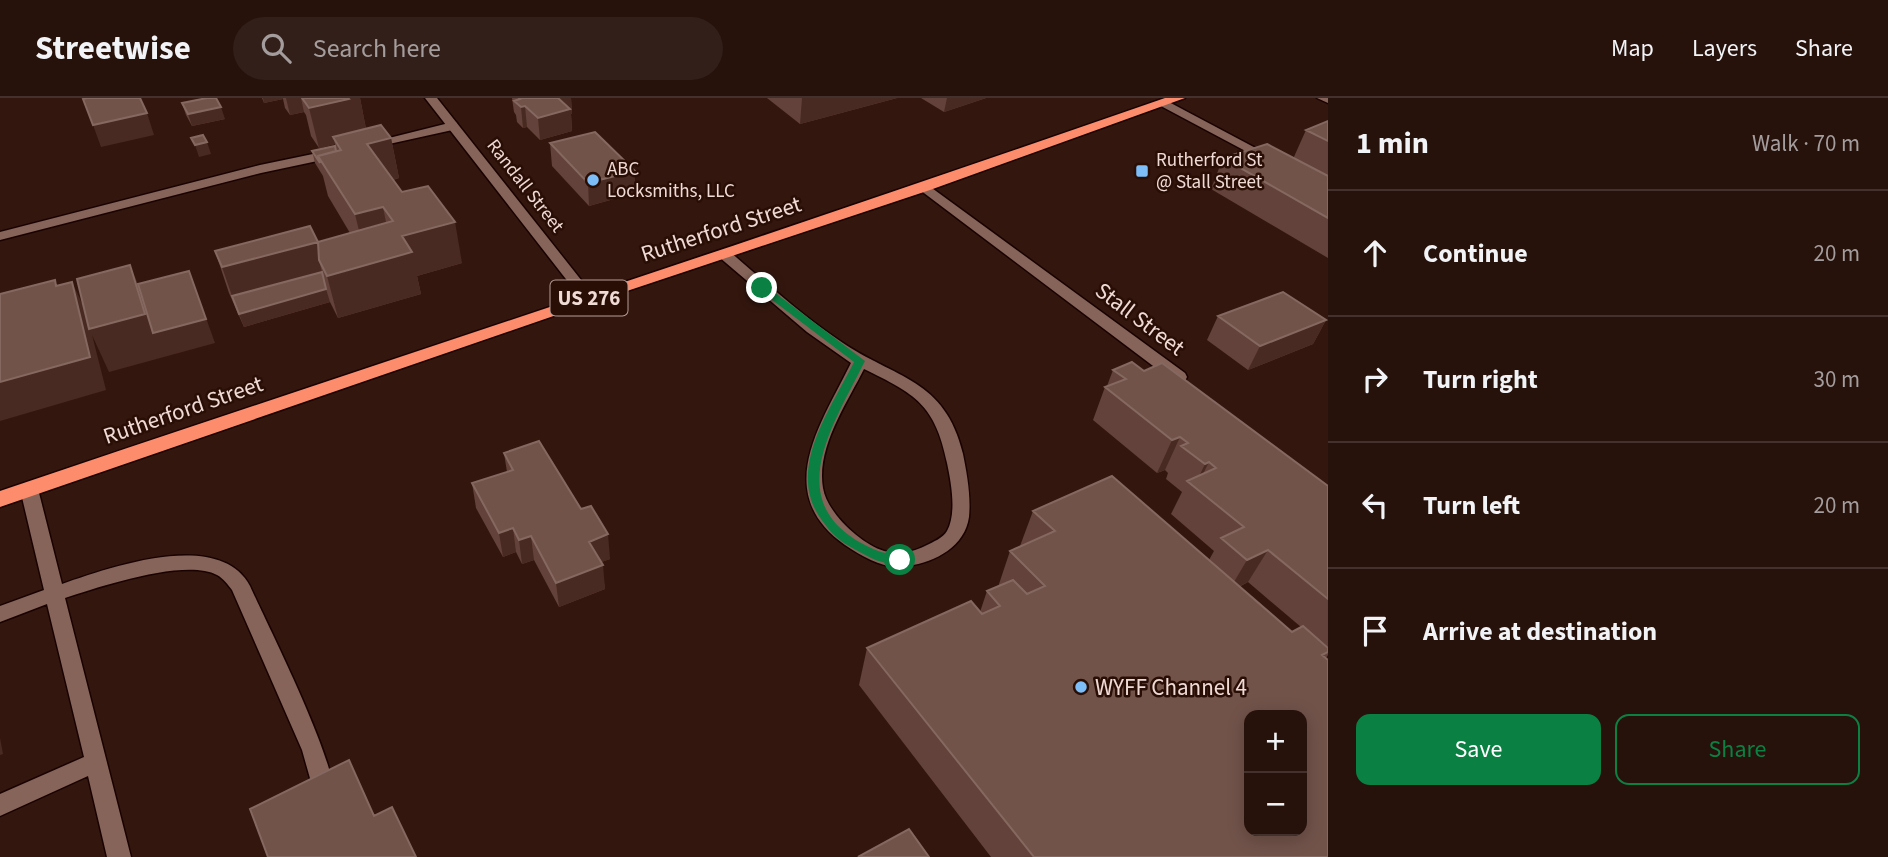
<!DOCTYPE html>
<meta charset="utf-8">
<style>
:root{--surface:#26110b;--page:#321f19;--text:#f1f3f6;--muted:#a49d9d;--line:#42312c;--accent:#0b8043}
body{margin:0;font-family:"Source Sans 3",sans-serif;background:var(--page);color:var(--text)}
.controls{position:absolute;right:21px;bottom:21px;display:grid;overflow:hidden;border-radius:14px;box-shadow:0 4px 18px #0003}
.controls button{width:63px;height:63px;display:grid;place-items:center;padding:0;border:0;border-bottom:2px solid var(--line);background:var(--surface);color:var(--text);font:35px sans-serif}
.stop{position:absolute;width:21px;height:21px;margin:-16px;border:5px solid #0b8043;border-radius:50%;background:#fff}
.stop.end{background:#0b8043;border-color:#fff;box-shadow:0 2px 7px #0008}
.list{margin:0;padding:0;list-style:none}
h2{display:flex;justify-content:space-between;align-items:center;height:91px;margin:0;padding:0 28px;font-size:30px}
h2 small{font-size:23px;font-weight:400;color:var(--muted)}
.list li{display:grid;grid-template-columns:46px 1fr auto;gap:21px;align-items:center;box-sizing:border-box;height:126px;padding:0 28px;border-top:2px solid var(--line)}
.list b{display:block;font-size:26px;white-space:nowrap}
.list em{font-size:23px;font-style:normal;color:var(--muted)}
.actions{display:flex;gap:14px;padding:21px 28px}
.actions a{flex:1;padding:16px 0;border:2px solid var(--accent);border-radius:14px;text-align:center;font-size:24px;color:var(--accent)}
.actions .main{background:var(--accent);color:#fff}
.icon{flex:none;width:38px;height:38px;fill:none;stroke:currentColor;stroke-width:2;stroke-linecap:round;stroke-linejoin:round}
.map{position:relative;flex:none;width:1328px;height:759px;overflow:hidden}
header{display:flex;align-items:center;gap:42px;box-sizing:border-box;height:98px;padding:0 35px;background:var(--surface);border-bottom:2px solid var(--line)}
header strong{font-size:33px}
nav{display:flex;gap:38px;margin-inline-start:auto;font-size:24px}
.search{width:490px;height:63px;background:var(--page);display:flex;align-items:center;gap:18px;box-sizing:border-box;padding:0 24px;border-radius:38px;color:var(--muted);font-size:26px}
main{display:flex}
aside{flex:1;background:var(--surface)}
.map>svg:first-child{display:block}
</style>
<header>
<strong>Streetwise</strong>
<div class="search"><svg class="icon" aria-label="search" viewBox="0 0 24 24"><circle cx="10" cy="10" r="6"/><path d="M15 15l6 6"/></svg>Search here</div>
<nav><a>Map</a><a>Layers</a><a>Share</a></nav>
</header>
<main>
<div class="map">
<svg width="1328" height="759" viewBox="0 0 1328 759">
<rect width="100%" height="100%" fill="#33170f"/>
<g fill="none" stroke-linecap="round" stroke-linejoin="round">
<g stroke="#190300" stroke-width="3">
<path id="lane" d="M1317,0H1328V5Z
M1159,3H1167L1278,62L1276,65H1268L1159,7Z
M453,24L457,25V31L371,50L365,46Z
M337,51L343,55L341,58L261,75L0,142V134L260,67Z
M724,152L729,153C765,184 800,216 840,243C895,281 945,280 963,356C967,376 971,398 969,419C965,448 936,464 908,468C884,472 865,460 845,447C771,395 821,326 851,265L807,234L719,159V153ZM864,271C915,296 935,306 947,365C951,384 957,415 947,433C943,440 933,444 925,448C913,454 898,457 884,453C861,446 827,415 823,390C816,350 847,305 864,271Z
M29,385L35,387L38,391L62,486C109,470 219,430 250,488C265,522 345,679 333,705L325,708L317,705L302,652L232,492C228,487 223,480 217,477C185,460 99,489 65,500L131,759H107L88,678L0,718V696L84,659L47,506L0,524V508L44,492L20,391L23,387Z"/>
</g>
<g stroke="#190300" stroke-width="3">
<path id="street" d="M425,0H437L593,197L595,200L593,203H583Z
M925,85L1185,275L1187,279L1185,283H1173L920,92V86Z"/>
</g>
<g stroke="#190300" stroke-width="3">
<path id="highway" d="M1165,0H1185L930,92L594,204L0,409V393C388,262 778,135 1165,0Z"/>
</g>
<use href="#lane" fill="#866459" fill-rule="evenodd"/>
<use href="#street" fill="#866459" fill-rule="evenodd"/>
<use href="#highway" fill="#fc8c6c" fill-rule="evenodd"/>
</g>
<path fill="#62423a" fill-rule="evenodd" d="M262,0H360L366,31L391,40L399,80L393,82L402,94L462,165L417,178L421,196L338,220L330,204L244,229L229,195L215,153L318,144L350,135L328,98L323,78L315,65L312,53L335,48V46L319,50L311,38L306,17L304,14L290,17L285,10L283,1L264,5Z
M512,0H571L572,16H571L572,33L540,42L527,29L523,30L517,24L516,17L514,14Z
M767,0H897L800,26Z
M921,0H986L944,14Z
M182,5L225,21L192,28L186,17Z
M1328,23V160L1211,91L1223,60L1293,61L1306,32Z
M550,45L635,95L589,108L552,68Z
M1218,218L1326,222L1313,246L1248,272L1207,242Z
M1113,272L1144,273L1328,388V557L1326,560L1328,759H991L859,587L867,550L980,514L987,493L998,489L1010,453L1020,448L1033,413L1209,462L1214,453L1171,416L1182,394L1166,381L1168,375L1165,372L1157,375L1093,322L1105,289L1107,288ZM1248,484L1301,529L1292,534L1239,489Z
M504,355L581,411L610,461L601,464L605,491L559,509L534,462L522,466L516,454L503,459L476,410L472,385L507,374Z"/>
<path fill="#492a22" d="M263,0H283V1L264,5Z
M286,0H301L304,14L290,17Z
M346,0H360L366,31L333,39L335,46L319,50L309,10Z
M556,0H571L572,16H571L572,33L540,42L538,20Z
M802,0H897L800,26Z
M947,0H986L944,14Z
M525,8L527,29L523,30L521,9Z
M221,9L225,21L192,28L188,16Z
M147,15L154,37L101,49L93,27Z
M391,40L399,80L376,86L367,46Z
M207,44L211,56L199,59L195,47Z
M635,73V95L589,108L588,85Z
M383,109L391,150L365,158L355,116Z
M455,124L462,165L417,178L421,196L338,220L327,178L402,138Z
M318,144L319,162L325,187L232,198L222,169Z
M130,167L148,210L189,173L215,245L109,274L92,237L106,292L0,323V284L72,184L87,216Z
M326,191L330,204L244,229L239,216Z
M1326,222L1313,246L1248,272L1260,248Z
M1180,339L1165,372L1157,375L1172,342Z
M1209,364L1196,390L1194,389L1205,366Z
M513,430L516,454L503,459L499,435Z
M608,436L610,461L591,468L589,444Z
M531,438L534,462L522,466L519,442Z
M1268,452L1248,484L1228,494L1247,462Z
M603,467L605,491L559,509L556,485Z
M0,640L3,656L0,657Z"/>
<path fill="#71534a" stroke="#856860" stroke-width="2" fill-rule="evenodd" d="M87,0H140L147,15L93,27L83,1Z
M207,0H216L221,9L188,16L182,5Z
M302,0H348L349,1L309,10Z
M519,0H558L570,11L538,20L525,8L521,9L514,3L520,1Z
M1328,23V43L1306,32Z
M381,27L391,40L367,46L402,94L428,88L455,124L402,138L412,154L327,178L319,162L318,144L393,123L383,109L355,116L318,58L341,52L333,39Z
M595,34L635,73L588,85L550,45Z
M203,37L207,44L195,47L191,40Z
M1267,46L1328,78V120L1223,60Z
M335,48L336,53L318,58L320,65L312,53Z
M310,128L318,144L222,169L215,153Z
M130,167L145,216L89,231L77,181Z
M189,173L206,221L153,235L138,186Z
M322,174L326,191L239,216L232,198Z
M55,182L56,188L72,184L90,259L0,284V196Z
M1283,194L1326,222L1260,248L1218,218Z
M1132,264L1144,273L1162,265L1328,388V501L1268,452L1247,462L1221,440L1244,429L1187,383L1216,370L1209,364L1205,366L1181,348L1188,345L1180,339L1172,342L1105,289L1126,281L1113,272Z
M539,343L581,411L591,408L608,436L589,444L603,467L556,485L531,438L519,442L513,430L499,435L472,385L513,372L504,355Z
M1112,378L1292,534L1303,528L1328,550V554L1322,557L1328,562V759H1034L867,550L971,503L982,516L1000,508L987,493L1013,482L1027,496L1045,488L1010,453L1055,433L1033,413ZM1249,617H1302V733H1249Z
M349,662L374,718L392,709L416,759H268L250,711Z
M909,731L929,759H858Z"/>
<path fill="#0b8043" d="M759,188H766L865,263C831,331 776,411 878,453C886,456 896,456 904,459V465C885,470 865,457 849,448C836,441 827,430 819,418C787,369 832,309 854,264L759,192Z"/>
<g fill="#7dbef9" stroke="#290e06" stroke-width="2.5">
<rect x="1135" y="66" width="14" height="14" rx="3.5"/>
<circle cx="593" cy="82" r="7"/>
<circle cx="1081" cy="589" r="7"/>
</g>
<g text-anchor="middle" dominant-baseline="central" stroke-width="5" stroke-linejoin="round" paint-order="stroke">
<g font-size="19" fill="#efdad4" stroke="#290e06" text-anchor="start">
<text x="1156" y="62">Rutherford St<tspan x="1156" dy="22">@ Stall Street</tspan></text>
<text x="607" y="71">ABC<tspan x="607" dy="22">Locksmiths, LLC</tspan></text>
</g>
<g font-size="19" fill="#efdad4" stroke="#290e06">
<text transform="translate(525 88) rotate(52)">Randall Street</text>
</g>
<rect fill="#290e06" stroke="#b49d96" stroke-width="2" x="550.5" y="182.5" width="77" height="35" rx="5"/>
<g font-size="21" font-weight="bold" fill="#efdad4">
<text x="589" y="200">US 276</text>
</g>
<g font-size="23" fill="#efdad4" stroke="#290e06">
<text transform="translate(721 131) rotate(-18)">Rutherford Street</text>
<text transform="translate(1140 221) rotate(37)">Stall Street</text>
<text transform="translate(183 312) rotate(-19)">Rutherford Street</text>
</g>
<g font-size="23" fill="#efdad4" stroke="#290e06" text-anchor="start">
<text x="1095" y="589">WYFF Channel 4</text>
</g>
</g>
</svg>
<div class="controls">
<button>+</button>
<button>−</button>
</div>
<div class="stop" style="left:900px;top:462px"></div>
<div class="stop end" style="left:762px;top:190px"></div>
</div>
<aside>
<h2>1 min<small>Walk · 70 m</small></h2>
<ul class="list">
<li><svg class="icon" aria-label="ahead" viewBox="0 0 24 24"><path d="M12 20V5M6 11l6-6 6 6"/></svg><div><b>Continue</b></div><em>20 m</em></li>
<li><svg class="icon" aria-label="right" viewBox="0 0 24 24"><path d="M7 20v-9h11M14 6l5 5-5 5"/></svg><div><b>Turn right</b></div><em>30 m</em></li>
<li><svg class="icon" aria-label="left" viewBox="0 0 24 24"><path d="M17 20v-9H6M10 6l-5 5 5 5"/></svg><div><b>Turn left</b></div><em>20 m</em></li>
<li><svg class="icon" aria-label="arrive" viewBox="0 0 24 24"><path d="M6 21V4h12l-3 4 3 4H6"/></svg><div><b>Arrive at destination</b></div></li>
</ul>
<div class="actions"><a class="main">Save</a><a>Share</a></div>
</aside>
</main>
